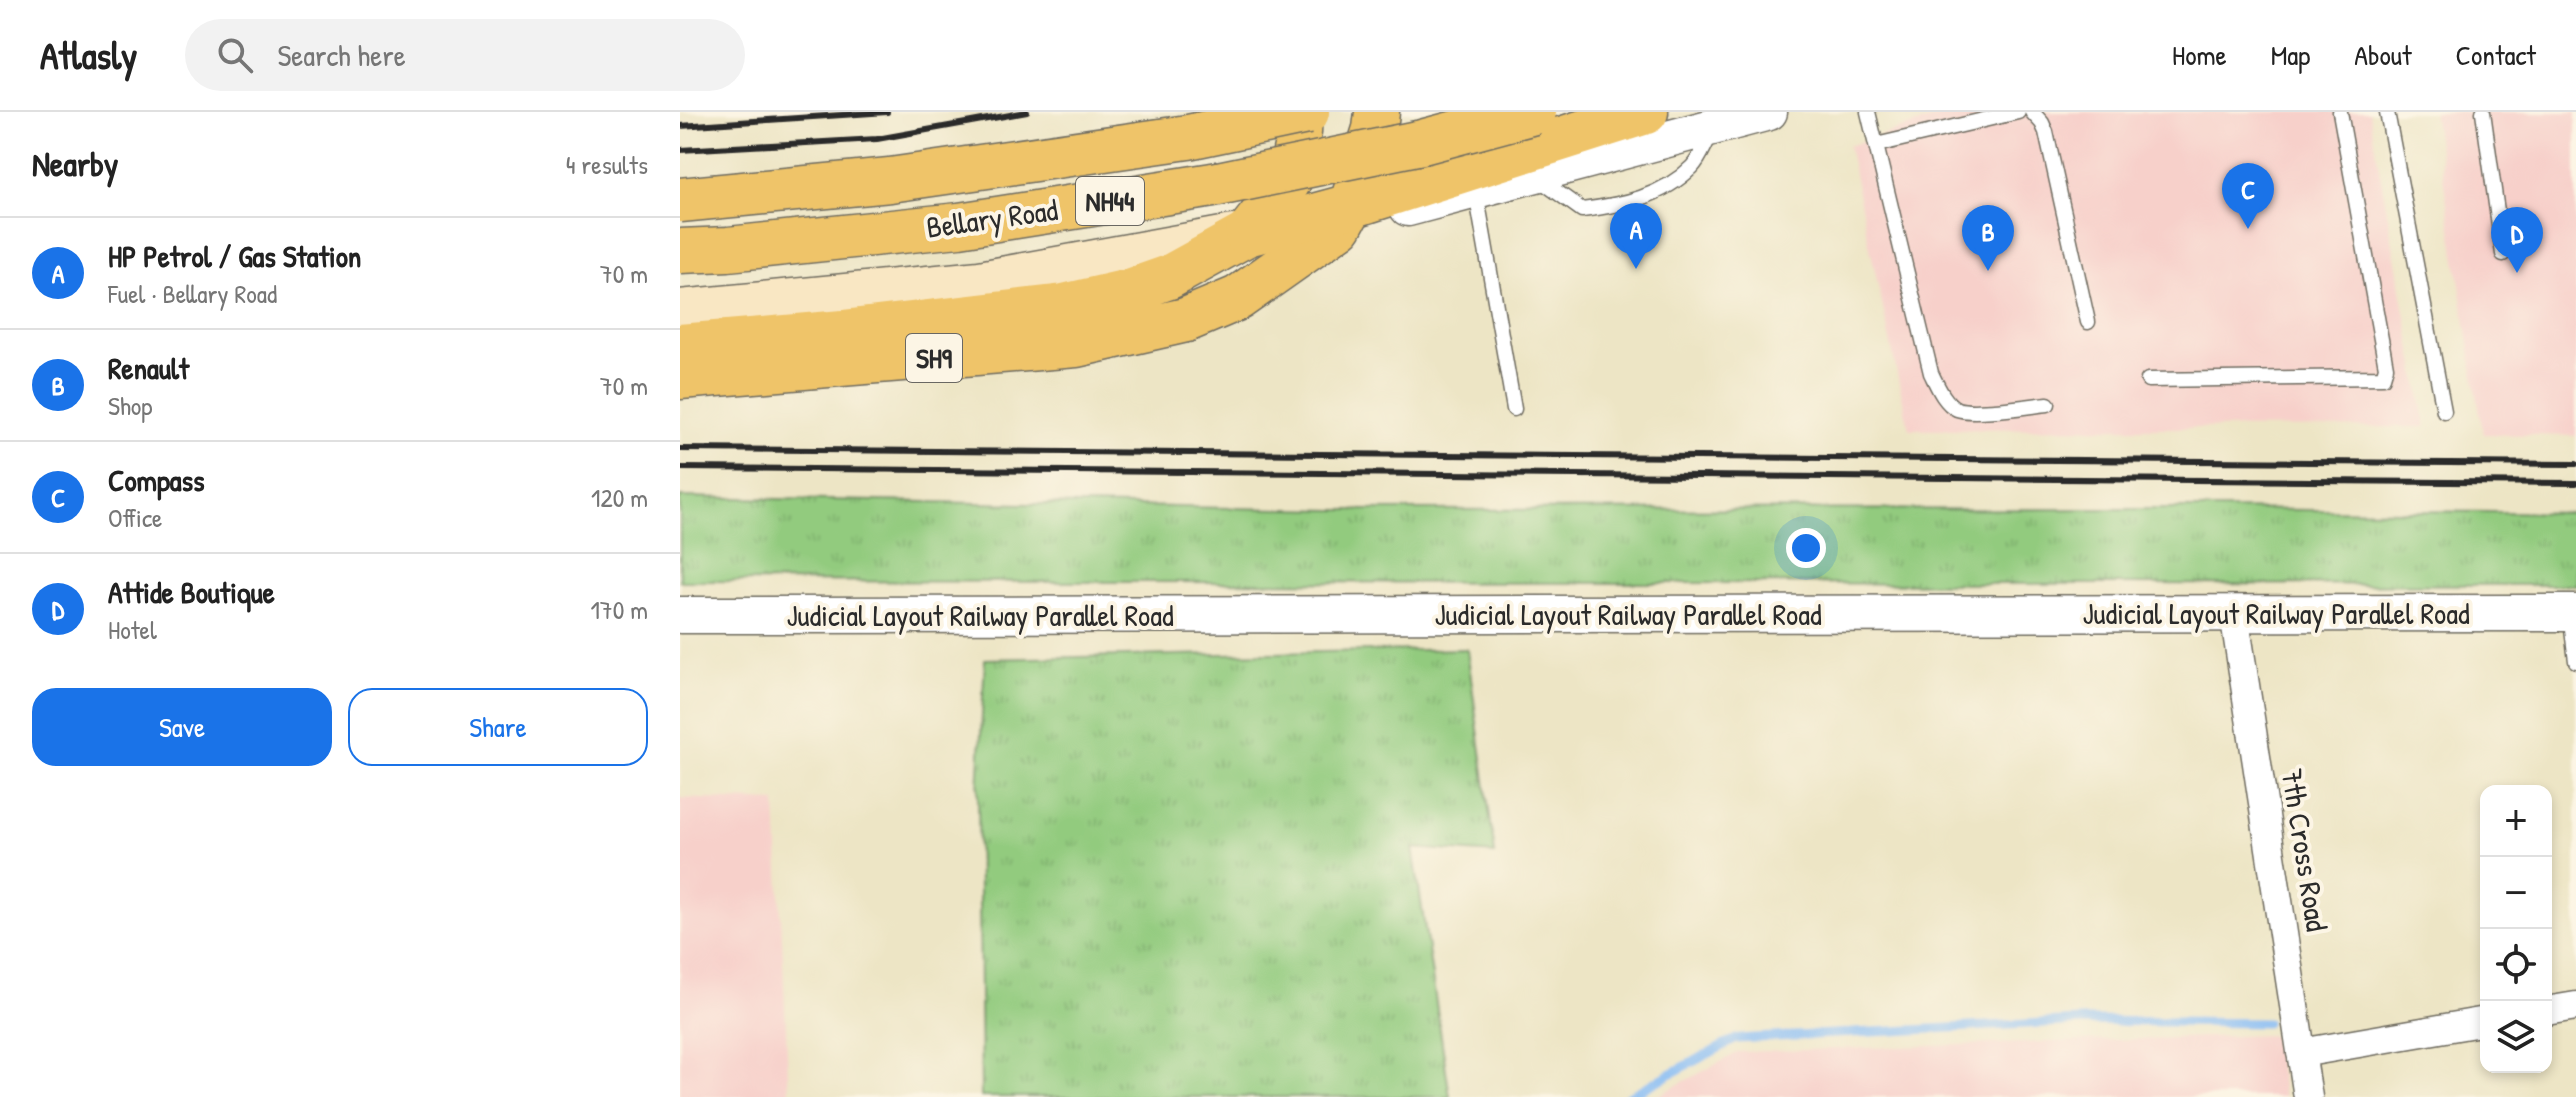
<!DOCTYPE html>
<meta charset="utf-8">
<style>
:root{--surface:#fff;--page:#f2f2f2;--text:#222;--muted:#767676;--line:#e0e0e0;--accent:#1a73e8}
body{margin:0;font-family:"Patrick Hand",sans-serif;background:var(--page);color:var(--text)}
.controls{position:absolute;right:24px;bottom:24px;display:grid;overflow:hidden;border-radius:16px;box-shadow:0 4px 12px #0003}
.controls button{width:72px;height:72px;display:grid;place-items:center;padding:0;border:0;border-bottom:2px solid var(--line);background:var(--surface);color:var(--text);font:40px sans-serif}
.you{position:absolute;left:1126px;top:436px;width:28px;height:28px;margin:-20px;border:6px solid #fff;border-radius:50%;background:#1a73e8;box-shadow:0 0 0 12px #1a73e833}
.badge{display:grid;place-items:center;width:52px;height:52px;border-radius:50%;background:var(--accent);color:#fff;font-size:26px;font-weight:700}
.pin{position:absolute;translate:-50% -66px;filter:drop-shadow(0 2px 4px #0008)}
.pin::after{content:'';position:absolute;top:42px;width:28px;height:24px;background:inherit;clip-path:polygon(0 0,100% 0,50% 100%)}
.list{margin:0;padding:0;list-style:none}
h2{display:flex;justify-content:space-between;align-items:center;height:104px;margin:0;padding:0 32px;font-size:34px}
h2 small{font-size:26px;font-weight:400;color:var(--muted)}
.list li{display:grid;grid-template-columns:52px 1fr auto;gap:24px;align-items:center;box-sizing:border-box;height:112px;padding:0 32px;border-top:2px solid var(--line)}
.list b{display:block;font-size:30px;white-space:nowrap}
.list p{margin:0;font-size:26px;white-space:nowrap;color:var(--muted)}
.list em{font-size:26px;font-style:normal;color:var(--muted)}
.actions{display:flex;gap:16px;padding:24px 32px}
.actions a{flex:1;padding:18px 0;border:2px solid var(--accent);border-radius:24px;text-align:center;font-size:28px;color:var(--accent)}
.actions .main{background:var(--accent);color:#fff}
.icon{flex:none;width:44px;height:44px;fill:none;stroke:currentColor;stroke-width:2;stroke-linecap:round;stroke-linejoin:round}
.map{position:relative;flex:none;width:1896px;height:985px;overflow:hidden}
header{display:flex;align-items:center;gap:48px;box-sizing:border-box;height:112px;padding:0 40px;background:var(--surface);border-bottom:2px solid var(--line)}
header strong{font-size:38px}
nav{display:flex;gap:44px;margin-inline-start:auto;font-size:28px}
.search{width:560px;height:72px;background:var(--page);display:flex;align-items:center;gap:20px;box-sizing:border-box;padding:0 28px;border-radius:44px;color:var(--muted);font-size:30px}
main{display:flex}
aside{flex:1;background:var(--surface)}
.map>svg:first-child{display:block}
</style>
<header>
<strong>Atlasly</strong>
<div class="search"><svg class="icon" aria-label="search" viewBox="0 0 24 24"><circle cx="10" cy="10" r="6"/><path d="M15 15l6 6"/></svg>Search here</div>
<nav><a>Home</a><a>Map</a><a>About</a><a>Contact</a></nav>
</header>
<main>
<aside>
<h2>Nearby<small>4 results</small></h2>
<ul class="list">
<li><span class="badge">A</span><div><b>HP Petrol / Gas Station</b><p>Fuel · Bellary Road</p></div><em>70 m</em></li>
<li><span class="badge">B</span><div><b>Renault</b><p>Shop</p></div><em>70 m</em></li>
<li><span class="badge">C</span><div><b>Compass</b><p>Office</p></div><em>120 m</em></li>
<li><span class="badge">D</span><div><b>Attide Boutique</b><p>Hotel</p></div><em>170 m</em></li>
</ul>
<div class="actions"><a class="main">Save</a><a>Share</a></div>
</aside>
<div class="map">
<svg width="1896" height="985" viewBox="0 0 1896 985">
<defs>
<pattern id="grass-tufts" width="24" height="20" patternUnits="userSpaceOnUse" patternTransform="scale(2)"><rect width="24" height="20" fill="#92cb7e"/><path d="M3 7l-1-3M5 7V3M7 7l1-3M15 17l-1-3M17 17v-4M19 17l1-3" fill="none" stroke="#7eae6d"/></pattern>
</defs>
<rect width="100%" height="100%" fill="#fcf5e5"/>
<filter id="ink" filterUnits="userSpaceOnUse"><feTurbulence type="fractalNoise" baseFrequency=".0125" numOctaves="2"/><feDisplacementMap in="SourceGraphic" scale="16" xChannelSelector="R" yChannelSelector="G"/><feConvolveMatrix kernelMatrix="1 2 1 2 8 2 1 2 1" color-interpolation-filters="sRGB"/></filter>
<filter id="wash" filterUnits="userSpaceOnUse"><feTurbulence type="fractalNoise" baseFrequency=".006" numOctaves="4" result="noise"/><feDisplacementMap in="SourceGraphic" scale="32" xChannelSelector="R" yChannelSelector="G"/><feGaussianBlur stdDeviation="1.8" result="paint"/><feColorMatrix in="noise" values="0 0 0 0 0 0 0 0 0 0 0 0 0 0 0 0 0 1.4 0 .05"/><feComposite in="paint" operator="in"/></filter>
<g filter="url(#wash)">
<rect width="100%" height="100%" fill="#ede5c5"/>
<path fill="#f7d0ca" d="M1274,0H1689L1746,315L1229,317L1168,34Z
M1753,0H1896V324L1803,322Z
M0,686L96,690L109,985H0Z
M1593,923L1604,985H975L1059,940Z"/>
<path fill="url(#grass-tufts)" stroke="#5e7b54" stroke-width="2" d="M0,385L654,398L1534,397L1896,401V473L0,469Z
M787,537L815,742L733,736L770,985H301L298,679L305,547Z"/>
<g fill="none" stroke-linecap="round" stroke-linejoin="round">
<path stroke="#85bbf4" stroke-width="9" d="M947,985L1056,927L1403,909L1586,911"/>
</g>
</g>
<g filter="url(#ink)">
<g fill="none" stroke-linecap="round" stroke-linejoin="round">
<g stroke="#6f6c61" stroke-width="17">
<path id="service" d="M1188,0L1251,261C1257,273 1264,291 1277,297C1293,303 1349,294 1368,292
M1352,0L1362,11L1366,20L1408,210
M1707,0L1764,299
M1803,0L1823,142
M1196,33L1338,0
M856,65L902,98C942,93 982,85 1012,55C1020,47 1025,32 1031,22
M796,80L834,297
M1468,268L1703,265L1706,255L1660,0
M1890,502L1896,549"/>
</g>
<g stroke="#6f6c61" stroke-width="31">
<path id="minor" d="M1554,501L1628,985
M1866,899L1896,894
M1621,941L1806,909"/>
</g>
<g stroke="#6f6c61" stroke-width="39">
<path id="tertiary" d="M728,96L1089,0
M0,503L1896,501"/>
</g>
<g stroke="#6f6c61" stroke-width="45">
<path id="secondary" d="M0,199L300,170L554,124"/>
</g>
<g stroke="#6f6c61" stroke-width="47">
<path id="primary" d="M0,234L163,220L384,194L449,179L489,165L567,122L609,69L619,20L620,0
M0,265L396,233L506,208L558,186L660,114L671,94L695,17L697,0"/>
</g>
<g stroke="#6f6c61" stroke-width="47">
<path id="trunk" d="M567,122L671,94L966,0"/>
</g>
<use href="#service" stroke="#fff" stroke-width="14"/>
<use href="#minor" stroke="#fff" stroke-width="28"/>
<use href="#tertiary" stroke="#fff" stroke-width="36"/>
<use href="#secondary" stroke="#f9e7c3" stroke-width="42"/>
<use href="#primary" stroke="#efc469" stroke-width="44"/>
<use href="#trunk" stroke="#efc469" stroke-width="44"/>
<path stroke="#2b2b2b" stroke-width="6" d="M0,14L207,0
M0,38L197,27L347,0
M0,337L1896,352
M0,356L1896,371"/>
<g stroke="#6f6c61" stroke-width="47" stroke-linecap="butt">
<path id="trunk-bridge" d="M0,88L210,68L508,25L627,0
M0,139L48,137L279,113L533,73L742,30L854,0"/>
</g>
<use href="#trunk-bridge" stroke="#efc469" stroke-width="44"/>
</g>
</g>
<g text-anchor="middle" dominant-baseline="central" stroke-width="8" stroke-linejoin="round" paint-order="stroke">
<g fill="#fcf5e5" stroke="#6a6863" stroke-width="2">
<rect x="396" y="65" width="68" height="48" rx="6"/>
<rect x="226" y="222" width="56" height="48" rx="6"/>
</g>
<g font-size="28" font-weight="bold" fill="#2b2b2b">
<text x="430" y="89">NH44</text>
<text x="254" y="246">SH9</text>
</g>
<g font-size="30" fill="#2b2b2b" stroke="#fcf5e5">
<text transform="translate(312 106) rotate(-8)">Bellary Road</text>
<text x="1596" y="501">Judicial Layout Railway Parallel Road</text>
<text x="948" y="502">Judicial Layout Railway Parallel Road</text>
<text x="300" y="503">Judicial Layout Railway Parallel Road</text>
<text transform="translate(1625 738) rotate(81)">7th Cross Road</text>
</g>
</g>
</svg>
<div class="controls">
<button>+</button>
<button>−</button>
<button><svg class="icon" aria-label="locate" viewBox="0 0 24 24"><circle cx="12" cy="12" r="6"/><path d="M12 2v4M12 18v4M2 12h4M18 12h4"/></svg></button>
<button><svg class="icon" aria-label="layers" viewBox="0 0 24 24"><path d="M12 4l9 5-9 5-9-5zM3 14l9 5 9-5"/></svg></button>
</div>
<div class="you"></div>
<div class="pin badge" style="left:956px;top:157px">A</div>
<div class="pin badge" style="left:1308px;top:159px">B</div>
<div class="pin badge" style="left:1568px;top:117px">C</div>
<div class="pin badge" style="left:1837px;top:161px">D</div>
</div>
</main>
